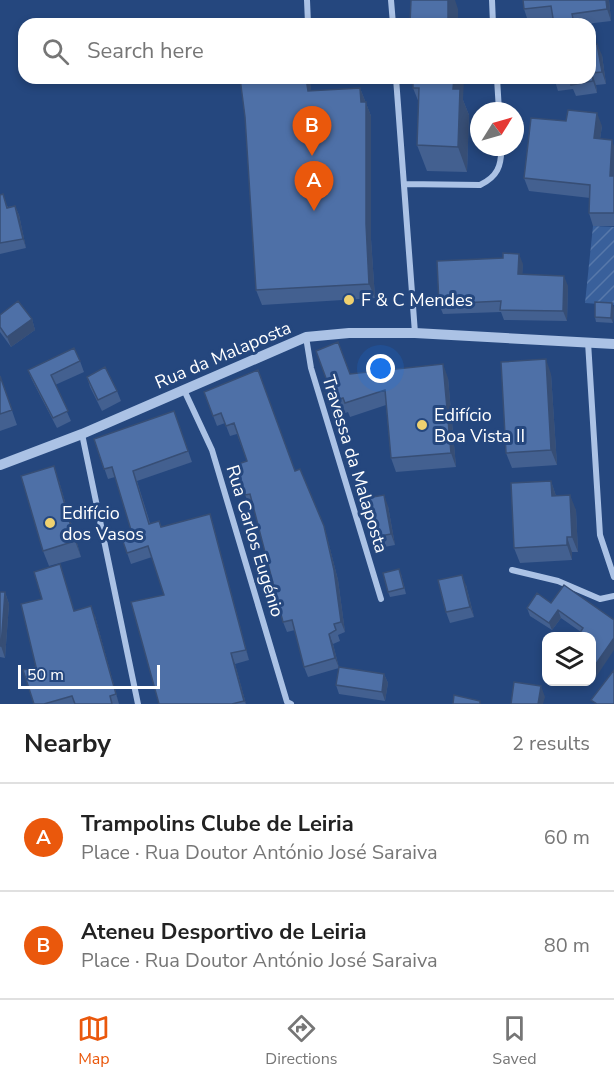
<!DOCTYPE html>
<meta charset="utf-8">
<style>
:root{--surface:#fff;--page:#f6f6f6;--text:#222;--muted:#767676;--line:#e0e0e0;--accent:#ea580c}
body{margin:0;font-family:"Nunito Sans",sans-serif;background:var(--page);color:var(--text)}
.controls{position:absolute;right:18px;bottom:18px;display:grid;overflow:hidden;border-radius:12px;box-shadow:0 3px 9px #0003}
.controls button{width:54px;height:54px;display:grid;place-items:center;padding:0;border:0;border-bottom:2px solid var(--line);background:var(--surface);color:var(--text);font:30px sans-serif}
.compass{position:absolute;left:470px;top:102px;width:54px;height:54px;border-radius:50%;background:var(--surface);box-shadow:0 3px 9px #0003;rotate:53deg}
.scale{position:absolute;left:18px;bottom:15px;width:142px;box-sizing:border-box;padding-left:6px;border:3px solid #fff;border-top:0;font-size:16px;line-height:21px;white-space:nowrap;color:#fff;-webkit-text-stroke:4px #25477e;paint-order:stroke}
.you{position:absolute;left:381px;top:369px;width:21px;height:21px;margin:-15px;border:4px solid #fff;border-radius:50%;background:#1a73e8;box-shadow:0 0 0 9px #1a73e833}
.badge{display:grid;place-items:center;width:39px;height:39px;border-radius:50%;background:var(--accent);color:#fff;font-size:20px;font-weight:700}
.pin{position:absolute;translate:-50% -50px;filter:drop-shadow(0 2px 3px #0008)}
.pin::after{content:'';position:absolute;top:32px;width:21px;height:18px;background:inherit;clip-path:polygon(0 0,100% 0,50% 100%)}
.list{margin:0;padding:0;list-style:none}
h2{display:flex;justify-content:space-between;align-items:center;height:78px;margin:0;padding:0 24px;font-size:26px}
h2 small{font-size:20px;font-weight:400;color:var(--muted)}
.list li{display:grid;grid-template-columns:39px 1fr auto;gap:18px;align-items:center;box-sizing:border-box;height:108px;padding:0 24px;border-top:2px solid var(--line)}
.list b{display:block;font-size:22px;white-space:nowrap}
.list p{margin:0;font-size:20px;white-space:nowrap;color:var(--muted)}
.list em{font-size:20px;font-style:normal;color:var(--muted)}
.icon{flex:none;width:33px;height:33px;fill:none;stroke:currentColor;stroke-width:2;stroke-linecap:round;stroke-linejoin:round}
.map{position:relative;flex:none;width:614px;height:704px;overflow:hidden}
.search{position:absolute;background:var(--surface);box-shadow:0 3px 9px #0003;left:18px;right:18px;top:18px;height:66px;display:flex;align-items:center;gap:15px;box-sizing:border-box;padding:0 21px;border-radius:18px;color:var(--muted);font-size:22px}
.sheet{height:294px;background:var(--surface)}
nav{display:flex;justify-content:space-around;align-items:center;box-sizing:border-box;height:84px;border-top:2px solid var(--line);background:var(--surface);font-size:16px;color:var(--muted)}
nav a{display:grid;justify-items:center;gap:3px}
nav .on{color:var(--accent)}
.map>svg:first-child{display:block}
</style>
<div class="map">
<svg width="614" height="704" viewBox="0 0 614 704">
<defs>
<pattern id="garden-furrows" width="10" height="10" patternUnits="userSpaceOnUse" patternTransform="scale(1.5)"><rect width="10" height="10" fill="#39609b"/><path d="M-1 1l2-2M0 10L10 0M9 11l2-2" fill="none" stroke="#5778aa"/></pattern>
</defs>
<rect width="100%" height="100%" fill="#25477e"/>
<path fill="url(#garden-furrows)" d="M593,226L614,227V305L585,303Z"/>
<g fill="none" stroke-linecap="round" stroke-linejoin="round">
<path stroke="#abc2e5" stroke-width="6" d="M307,0L308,24
M391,0L393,24
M492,0L493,24
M396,78L415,333
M497,78L499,111
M404,184L480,185C497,177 502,166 501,147
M306,337L311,368L381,599
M588,342L600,535L614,577
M184,390L212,450L287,702L291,704
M82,434L138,704
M512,570L558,581L600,599L614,596"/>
<path stroke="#abc2e5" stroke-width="10" d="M0,465L82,434L306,337L349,333H415L614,344"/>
</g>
<path fill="#436090" d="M609,0L611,21L586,24H554L553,18L528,21L524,9Z
M602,55L606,84L596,85L597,93L576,96L573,89L558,91L555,81L538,78H590Z
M413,78L463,100L469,115L467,172L427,171L417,145L419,103L413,88Z
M310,82L311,91L360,88L371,116V239L375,298L262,305L256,290L245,117Z
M602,126L600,139L614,146V226H593L589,213L590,198L529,191L524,178Z
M0,195L8,207L15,206L19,215L26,248L0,254Z
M523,264L522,274L568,286L567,321L504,320L501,312L443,314L439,304Z
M614,308L613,323L596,322L595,317Z
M0,315L32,319L35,330L11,347L0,332Z
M80,361L84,372L55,385L71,421L57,428L32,380L28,370Z
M350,374L448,378L456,467L396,472L391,458L386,405L350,417L348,412L334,417L328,403Z
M551,374L557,465L512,468L506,453Z
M0,376L17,425L0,431Z
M87,377L117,391L121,401L102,411L90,387Z
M204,392L295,471L324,526L327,537L338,580L345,632L338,635L340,641L333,644L339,668L308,677L304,667L295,630L287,632L283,622L253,504L249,506L235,465L247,461L237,434L230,436L225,423L217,426Z
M174,411L192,462L137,481L150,523L161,527L210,514L213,524L249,660L235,664L246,704H159L164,595L152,557L131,564L120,533L131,530L115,477L108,479L94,439Z
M59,481L81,557L49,566L43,551Z
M551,481L556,496L576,510L578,552H572V560L520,563L514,548Z
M388,506L395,545L374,549L370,538Z
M63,574L74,611L95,616L119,704H34L36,667L42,599Z
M401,574L406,594L390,597L388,592Z
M466,585L474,617L450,623L446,612Z
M0,592H5L9,604L5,658L0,657Z
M551,603L614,620L594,680L591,679V636L581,632L561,618L552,630L530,616L527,608Z
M384,674L388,683L385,701L339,694L336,685Z"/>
<path fill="#374e75" d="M448,0H455L458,9V24H448Z
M606,0H609L611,21L607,9Z
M597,44L602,55L606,84L602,72Z
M592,73L596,85L597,93L593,81Z
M306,78H308L310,82L313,105L308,91Z
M454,78H464L463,100L469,115L467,172L458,147L453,89Z
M360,88L371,116V239L375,298L369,284L366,224L361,102Z
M597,113L602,126L598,152L594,138Z
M612,140L614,146V188L610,176Z
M15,206L19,215L26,248L23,239Z
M519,254L523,264L522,284L518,274Z
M564,276L568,286L567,321L563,311Z
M612,303L614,308L613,323L611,318Z
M32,319L35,330L11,347L7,337Z
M546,359L551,374L557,465L551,450Z
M443,364L448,378L456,467L451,453Z
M54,466L59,481L81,557L75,541Z
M551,481L556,496H552Z
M384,495L388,506L395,545L391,534Z
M570,495L576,510L578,552L572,537Z
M210,514L213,524L249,660L246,650Z
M324,526L327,537L338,580L345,632L341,622Z
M567,537L572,552V560L567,545Z
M462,575L466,585L474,617L470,607Z
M5,592L9,604L5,658L1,646Z
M91,606L95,616L119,704L116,694Z
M558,610L561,618L552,630L549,623Z
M329,634L333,644L339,668L335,658Z
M614,638V650L594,680L591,674V671Z
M231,653L235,664L246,704L244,701Z
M384,674L388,683L385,701L382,692Z
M541,686L545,697L543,704H538Z"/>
<path fill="#4e70a7" stroke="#374e75" stroke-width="1.5" d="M411,0H448V24H410Z
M523,0H606L607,9L572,14L574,24H554L551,6L524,9Z
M597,44L602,72L592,73L593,81L571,85L570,78H590V45Z
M240,78H306L308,91L360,88L361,102H366V224L369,284L256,290L245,117Z
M413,78H454L453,89H460L458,147L417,145L419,88H413Z
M568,110L597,113L594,138L612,140L610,176H614V213H589L590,185L524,178L531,118L566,121Z
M3,194L7,208L15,206L23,239L0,243V195Z
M503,253L519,254L518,274L564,276L563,311L500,310L501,301L439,304L437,261L503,258Z
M18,301L32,319L7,337L0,327V315Z
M595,302L612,303L611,318L595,317Z
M338,342L350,374L443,364L451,453L391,458L385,390L345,403L343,398L328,403L322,382L327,381L316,351Z
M74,348L80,361L51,375L68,411L53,418L28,370Z
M546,359L551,450L506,453L501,362Z
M105,367L117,391L98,400L87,377Z
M258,370L295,471L300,469L324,526L334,570L341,622L334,624L336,630L329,634L335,658L304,667L292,620L283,622L250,494L245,495L235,465L247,461L234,423L226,426L221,413L213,416L204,392Z
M0,376L12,410L0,414Z
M174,411L188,451L133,471L149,524L159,521L161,527L210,514L246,650L231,653L244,701L232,704H159L131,602L164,595L148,546L127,553L120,533L131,530L112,467L104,469L94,439Z
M54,466L75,541L43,551L21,476Z
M551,481L552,496L570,495L572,537H567V545L514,548L511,483Z
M384,495L391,534L370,538L362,499Z
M60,564L74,611L91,606L116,694L110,696L112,704H75L72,696L44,704H34L23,670L36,667L21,604L42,599L34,572Z
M399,569L404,588L388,592L383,573Z
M462,575L470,607L446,612L438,580Z
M564,585L614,620V638L591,671V636H578L583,628L558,610L549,623L527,608L537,593L551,603Z
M0,592H5L1,646H0Z
M339,667L384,674L382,692L336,685Z
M614,670V704H597L591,700Z
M514,682L541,686L538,704H511Z
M454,695L480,701V704H453Z"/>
<g fill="#efd170" stroke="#25477e" stroke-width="2">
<circle cx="349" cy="300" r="6"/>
<circle cx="422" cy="425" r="6"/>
<circle cx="50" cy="523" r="6"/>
</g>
<g text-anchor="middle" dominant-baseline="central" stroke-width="6" stroke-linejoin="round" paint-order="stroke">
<g font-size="18" fill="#fff" stroke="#25477e" text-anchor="start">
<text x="361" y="300">F &amp; C Mendes</text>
<text x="434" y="415">Edifício<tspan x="434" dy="21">Boa Vista II</tspan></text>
<text x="62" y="513">Edifício<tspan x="62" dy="21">dos Vasos</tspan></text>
</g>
<g font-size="18" fill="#fff" stroke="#25477e">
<text transform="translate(223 355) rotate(-23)">Rua da Malaposta</text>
<text transform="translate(355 464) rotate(73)">Travessa da Malaposta</text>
<text transform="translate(255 541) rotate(73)">Rua Carlos Eugénio</text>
</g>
</g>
</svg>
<div class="controls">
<button><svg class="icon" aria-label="layers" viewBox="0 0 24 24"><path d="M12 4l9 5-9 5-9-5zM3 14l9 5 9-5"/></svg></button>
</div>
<svg class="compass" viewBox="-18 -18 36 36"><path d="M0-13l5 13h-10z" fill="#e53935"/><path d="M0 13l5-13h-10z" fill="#767676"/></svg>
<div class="scale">50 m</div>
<div class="you"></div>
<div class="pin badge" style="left:314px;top:211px">A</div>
<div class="pin badge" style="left:312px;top:156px">B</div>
<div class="search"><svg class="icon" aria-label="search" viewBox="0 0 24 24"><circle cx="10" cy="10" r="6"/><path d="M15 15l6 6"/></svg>Search here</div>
</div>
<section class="sheet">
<h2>Nearby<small>2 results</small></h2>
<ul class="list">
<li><span class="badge">A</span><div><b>Trampolins Clube de Leiria</b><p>Place · Rua Doutor António José Saraiva</p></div><em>60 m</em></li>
<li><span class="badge">B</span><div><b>Ateneu Desportivo de Leiria</b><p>Place · Rua Doutor António José Saraiva</p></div><em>80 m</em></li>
</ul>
</section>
<nav>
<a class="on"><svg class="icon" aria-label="map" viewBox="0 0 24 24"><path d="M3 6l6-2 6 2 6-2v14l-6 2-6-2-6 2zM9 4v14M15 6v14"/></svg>Map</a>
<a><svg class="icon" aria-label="directions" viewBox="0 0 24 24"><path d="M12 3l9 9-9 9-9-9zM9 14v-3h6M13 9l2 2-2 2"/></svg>Directions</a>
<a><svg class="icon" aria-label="saved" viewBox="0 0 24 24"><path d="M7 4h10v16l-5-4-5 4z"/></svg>Saved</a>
</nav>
